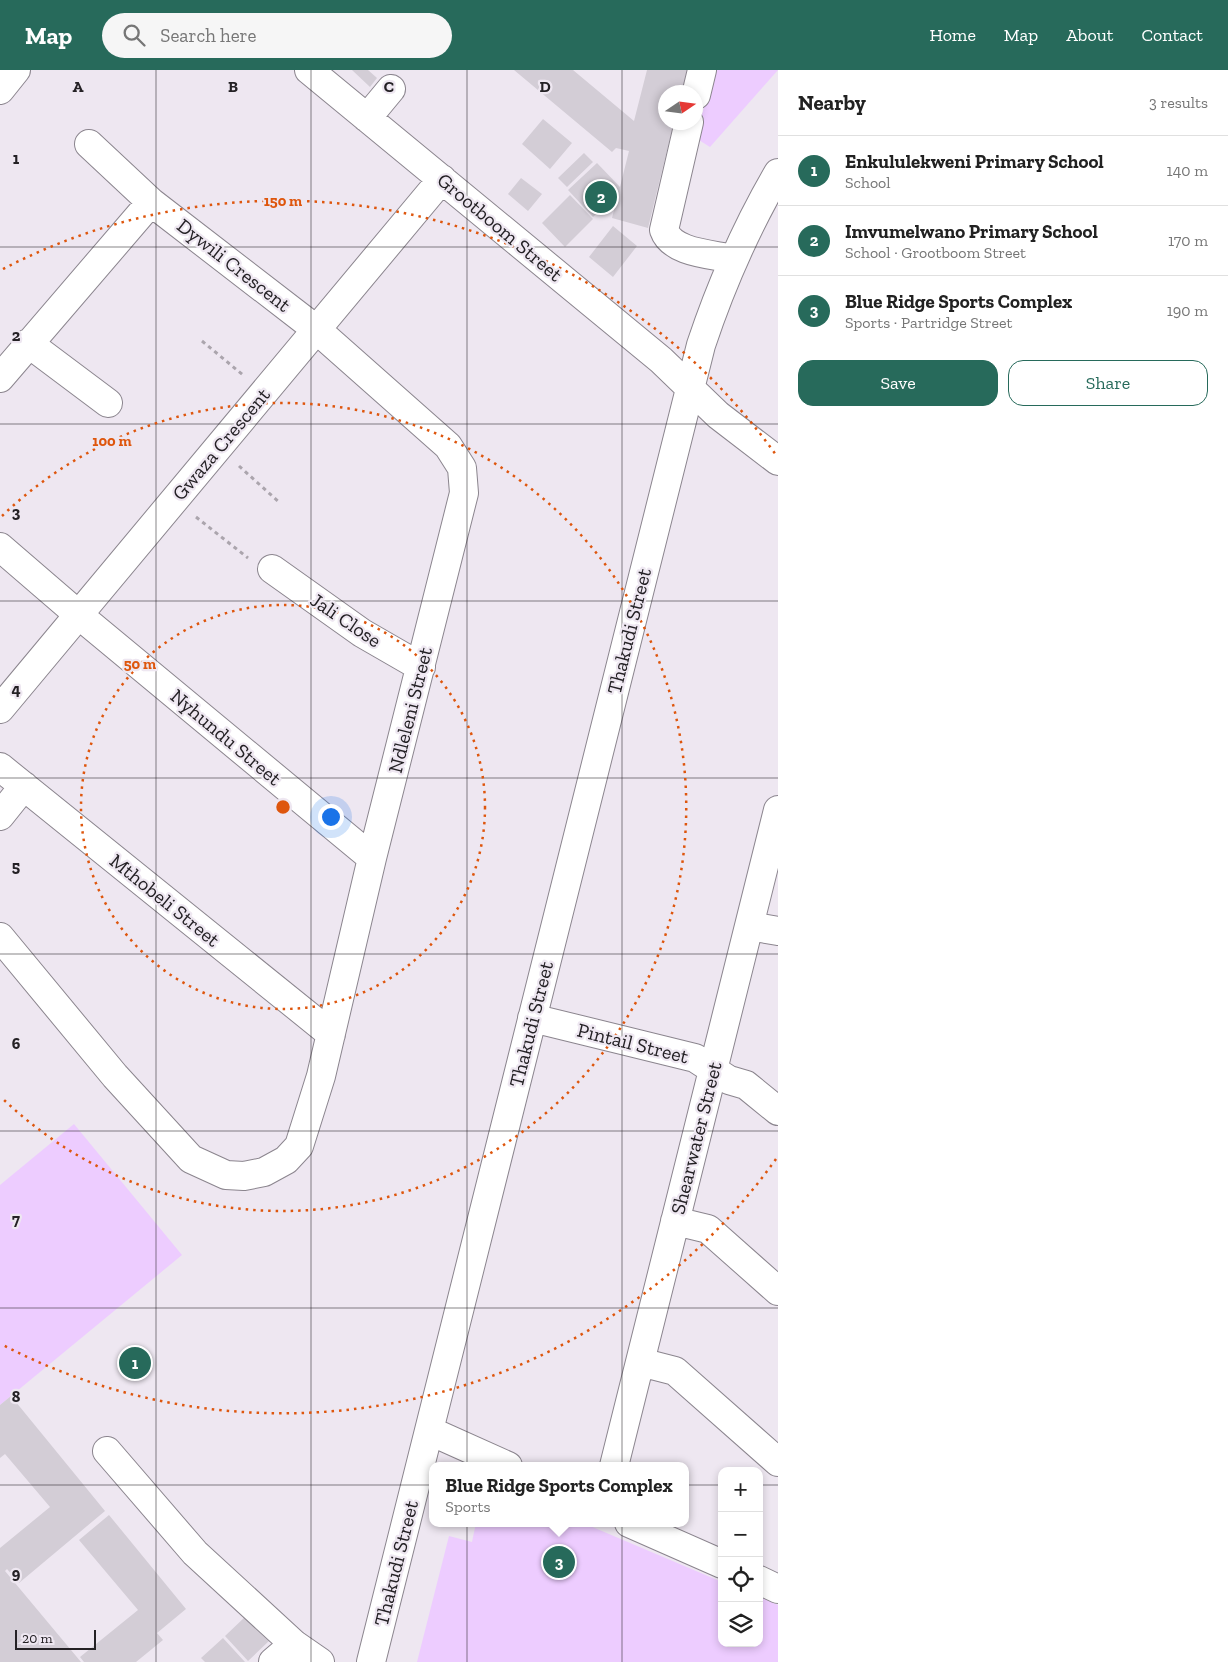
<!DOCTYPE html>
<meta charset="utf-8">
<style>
:root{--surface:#fff;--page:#f6f6f6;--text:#222;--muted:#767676;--line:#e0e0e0;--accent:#276a5b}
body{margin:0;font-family:"Zilla Slab",serif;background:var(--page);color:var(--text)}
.controls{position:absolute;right:15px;bottom:15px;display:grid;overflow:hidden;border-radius:10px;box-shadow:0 2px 8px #0003}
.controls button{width:45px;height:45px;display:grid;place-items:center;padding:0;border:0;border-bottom:1px solid var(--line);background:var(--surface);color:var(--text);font:25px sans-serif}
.compass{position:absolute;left:658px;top:15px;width:45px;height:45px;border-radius:50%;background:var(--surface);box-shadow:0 2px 8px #0003;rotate:77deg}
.scale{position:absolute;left:15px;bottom:12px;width:81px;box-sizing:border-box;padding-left:5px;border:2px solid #242125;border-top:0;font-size:14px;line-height:18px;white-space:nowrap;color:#242125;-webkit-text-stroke:4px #eee7f1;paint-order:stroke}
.you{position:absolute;left:330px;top:746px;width:18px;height:18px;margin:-12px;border:4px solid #fff;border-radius:50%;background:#1a73e8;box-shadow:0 0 0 8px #1a73e833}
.badge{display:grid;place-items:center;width:32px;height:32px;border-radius:50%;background:var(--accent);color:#fff;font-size:16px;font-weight:700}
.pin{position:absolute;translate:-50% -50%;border:2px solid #fff;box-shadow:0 1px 5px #0006}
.popup{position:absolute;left:429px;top:1392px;width:260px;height:65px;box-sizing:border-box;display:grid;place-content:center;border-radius:10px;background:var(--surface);filter:drop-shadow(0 1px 4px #0005);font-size:16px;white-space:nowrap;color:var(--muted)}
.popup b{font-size:19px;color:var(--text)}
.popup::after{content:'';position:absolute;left:50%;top:100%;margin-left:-10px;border:10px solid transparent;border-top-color:var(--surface)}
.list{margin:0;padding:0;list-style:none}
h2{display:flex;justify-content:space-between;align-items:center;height:65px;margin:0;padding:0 20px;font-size:21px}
h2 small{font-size:16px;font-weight:400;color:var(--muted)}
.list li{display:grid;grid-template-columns:32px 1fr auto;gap:15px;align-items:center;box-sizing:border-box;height:70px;padding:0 20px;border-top:1px solid var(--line)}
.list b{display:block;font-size:19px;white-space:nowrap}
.list p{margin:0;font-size:16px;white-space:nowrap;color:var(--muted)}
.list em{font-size:16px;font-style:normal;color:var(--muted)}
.actions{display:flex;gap:10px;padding:15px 20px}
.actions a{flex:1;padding:11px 0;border:1px solid var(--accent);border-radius:15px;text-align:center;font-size:18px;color:var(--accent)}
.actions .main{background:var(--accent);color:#fff}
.icon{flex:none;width:28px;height:28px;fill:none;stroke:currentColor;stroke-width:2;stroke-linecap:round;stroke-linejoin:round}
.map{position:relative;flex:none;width:778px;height:1592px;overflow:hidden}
header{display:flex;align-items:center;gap:30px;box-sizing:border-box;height:70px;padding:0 25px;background:var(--accent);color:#fff}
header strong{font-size:24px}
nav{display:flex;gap:28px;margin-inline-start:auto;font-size:18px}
.search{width:350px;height:45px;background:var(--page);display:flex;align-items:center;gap:12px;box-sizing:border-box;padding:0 18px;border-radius:28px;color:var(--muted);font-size:19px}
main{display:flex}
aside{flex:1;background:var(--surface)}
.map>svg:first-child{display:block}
</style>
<header>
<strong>Map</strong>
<div class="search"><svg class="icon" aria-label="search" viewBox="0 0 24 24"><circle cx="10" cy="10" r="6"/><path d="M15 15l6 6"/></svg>Search here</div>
<nav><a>Home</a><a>Map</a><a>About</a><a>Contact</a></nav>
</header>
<main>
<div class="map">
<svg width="778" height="1592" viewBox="0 0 778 1592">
<rect width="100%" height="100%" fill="#eee7f1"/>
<path fill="#edccff" d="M717,0H778L710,77L694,67Z
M74,1054L182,1185L0,1335V1115Z
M476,1453H583L722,1512V1573H759V1527L778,1535V1592H417L449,1466L472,1472Z"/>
<path fill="#d3cdd6" d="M352,0H368L377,8L370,17Z
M514,0H573L634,51L647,0H687L682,22H666V52H674L648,158L612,148L618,124L593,147L568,120L597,93L620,117L629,81L616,78L612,82Z
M543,49L572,73L550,99L522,74Z
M584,83L593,92L567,117L558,108Z
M521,108L542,124L528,141L508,124Z
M570,125L593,149L565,177L542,153Z
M613,156L637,176L613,207L589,187Z
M11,1326L105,1441L19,1513L7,1499L5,1501L81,1592H0V1478L50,1437L5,1384L0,1388V1335Z
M109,1445L186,1539L157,1563L163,1570L136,1592H84L80,1587L138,1540L79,1470Z
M246,1546L269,1571L248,1591L225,1566Z
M223,1568L245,1592H205L201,1588Z"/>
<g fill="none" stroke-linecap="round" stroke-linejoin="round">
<g stroke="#8b858e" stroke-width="30">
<path id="minor" d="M309,0L661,290L718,345L778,391
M0,20L16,0
M696,25L702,0
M367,48L391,19
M689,52L664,160C672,183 711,184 733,189
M89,74L151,132
M28,273L108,333
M0,308L151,132L317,260L448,376L462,398L464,423L372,788L321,1006L299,1076L286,1090L264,1102L244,1106L226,1105L191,1089L115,1006L0,867
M0,477L80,546L372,788
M272,499L362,563L421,597
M0,639L442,109
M0,697L331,964
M0,746L24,716
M749,856L778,861
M532,948L695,988L729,1010L746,1015L778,1041
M675,1151L708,1159L778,1221
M640,1292L675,1301L778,1392
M430,1361L508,1396
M107,1381L195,1483L294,1574L320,1592
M614,1396L778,740
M629,1453L722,1494
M759,1510L778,1519
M273,1592L294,1574
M371,1592L701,275C721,215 746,158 778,103"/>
</g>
<path stroke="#aba5ad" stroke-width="3" stroke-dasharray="4 4" stroke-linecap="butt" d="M202,271L243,305
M239,396L280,433
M196,447L248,488"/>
<use href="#minor" stroke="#fff" stroke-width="28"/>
</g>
<path fill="none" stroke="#242125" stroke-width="1" stroke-opacity="0.55" d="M156,0V1592M311,0V1592M467,0V1592M622,0V1592M0,177H778M0,354H778M0,531H778M0,708H778M0,884H778M0,1061H778M0,1238H778M0,1415H722M759,1415H778"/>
<g fill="none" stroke="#de560d" stroke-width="2.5" stroke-dasharray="2.5 5">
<circle cx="283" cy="737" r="202"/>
<path d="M2 446A404 404 0 1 1 2 1028"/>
<path d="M776 1089A606 606 0 0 1 3 1275M3 199A606 606 0 0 1 776 385"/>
</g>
<g text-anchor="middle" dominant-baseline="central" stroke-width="4.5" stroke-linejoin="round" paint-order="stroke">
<g font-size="20" fill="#242125" stroke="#eee7f1">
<text transform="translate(500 157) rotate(40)">Grootboom Street</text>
<text transform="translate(234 195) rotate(38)">Dywili Crescent</text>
<text transform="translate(221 374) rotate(-50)">Gwaza Crescent</text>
<text transform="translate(346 550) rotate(34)">Jali Close</text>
<text transform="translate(629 561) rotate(-76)">Thakudi Street</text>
<text transform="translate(410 640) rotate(-76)">Ndleleni Street</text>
<text transform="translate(226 667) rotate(40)">Nyhundu Street</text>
<text transform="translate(165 830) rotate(39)">Mthobeli Street</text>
<text transform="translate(531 954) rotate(-76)">Thakudi Street</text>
<text transform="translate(633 973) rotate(14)">Pintail Street</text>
<text transform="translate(696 1068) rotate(-76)">Shearwater Street</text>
<text transform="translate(396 1493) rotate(-76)">Thakudi Street</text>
</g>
</g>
<g font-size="16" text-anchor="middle" font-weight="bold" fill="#242125" stroke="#eee7f1" stroke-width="4.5" stroke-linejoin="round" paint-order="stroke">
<text x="78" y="22">A</text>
<text x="233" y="22">B</text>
<text x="389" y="22">C</text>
<text x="545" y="22">D</text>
<text x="16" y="94">1</text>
<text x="16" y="271">2</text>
<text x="16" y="448">3</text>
<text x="16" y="625">4</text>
<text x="16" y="802">5</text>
<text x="16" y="979">6</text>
<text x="16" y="1155">7</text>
<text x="16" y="1332">8</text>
<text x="16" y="1509">9</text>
</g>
<circle cx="283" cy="737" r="8" fill="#de560d" stroke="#eee7f1" stroke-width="2.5"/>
<g font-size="15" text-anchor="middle" font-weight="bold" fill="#de560d" stroke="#eee7f1" stroke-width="4.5" stroke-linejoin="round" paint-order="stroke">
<text x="283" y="136">150 m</text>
<text x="112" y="376">100 m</text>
<text x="140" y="599">50 m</text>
</g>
</svg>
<div class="controls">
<button>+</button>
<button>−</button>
<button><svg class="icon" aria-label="locate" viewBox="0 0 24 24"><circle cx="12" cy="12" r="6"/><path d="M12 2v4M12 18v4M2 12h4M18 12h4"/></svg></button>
<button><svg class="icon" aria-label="layers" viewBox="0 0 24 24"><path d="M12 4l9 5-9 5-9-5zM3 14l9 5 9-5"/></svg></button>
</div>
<svg class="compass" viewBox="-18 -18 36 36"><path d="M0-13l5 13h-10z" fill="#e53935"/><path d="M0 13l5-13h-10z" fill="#767676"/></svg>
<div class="scale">20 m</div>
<div class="you"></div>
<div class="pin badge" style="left:135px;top:1293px">1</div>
<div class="pin badge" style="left:601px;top:127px">2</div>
<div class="pin badge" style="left:559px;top:1492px">3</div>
<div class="popup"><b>Blue Ridge Sports Complex</b>Sports</div>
</div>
<aside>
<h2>Nearby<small>3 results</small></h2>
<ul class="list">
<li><span class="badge">1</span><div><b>Enkululekweni Primary School</b><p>School</p></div><em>140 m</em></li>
<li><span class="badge">2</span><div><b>Imvumelwano Primary School</b><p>School · Grootboom Street</p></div><em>170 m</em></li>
<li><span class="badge">3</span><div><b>Blue Ridge Sports Complex</b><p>Sports · Partridge Street</p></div><em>190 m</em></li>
</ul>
<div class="actions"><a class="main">Save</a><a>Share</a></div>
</aside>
</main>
